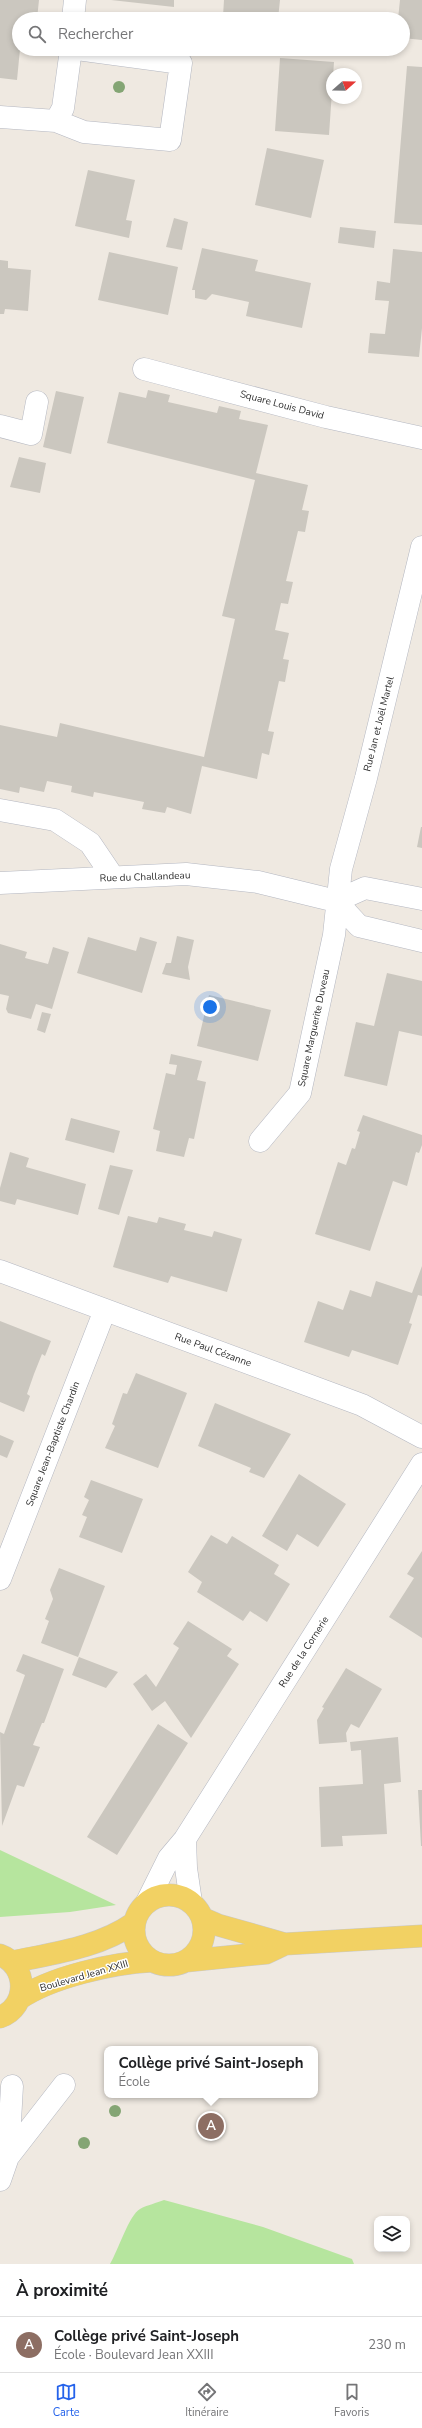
<!DOCTYPE html>
<html lang="fr">
<meta charset="utf-8">
<style>
:root{--surface:#fff;--page:#f6f6f6;--text:#202124;--muted:#757577;--line:#e0e0e0;--accent:#2563eb}
body{margin:0;font-family:"Nunito Sans",sans-serif;background:var(--page);color:var(--text)}
.controls{position:absolute;right:12px;bottom:12px;display:grid;overflow:hidden;border-radius:8px;box-shadow:0 2px 6px #0003}
.controls button{width:36px;height:36px;display:grid;place-items:center;padding:0;border:0;border-bottom:1px solid var(--line);background:var(--surface);color:var(--text);font:20px sans-serif}
.compass{position:absolute;left:326px;top:68px;width:36px;height:36px;border-radius:50%;background:var(--surface);box-shadow:0 2px 6px #0003;rotate:70deg}
.you{position:absolute;left:210px;top:1007px;width:14px;height:14px;margin:-10px;border:3px solid #fff;border-radius:50%;background:#1a73e8;box-shadow:0 0 0 6px #1a73e833}
.badge{display:grid;place-items:center;width:26px;height:26px;border-radius:50%;background:var(--accent);color:#fff;font-size:13px;font-weight:700}
.pin{position:absolute;translate:-50% -50%;border:2px solid #fff;box-shadow:0 1px 4px #0006}
.popup{position:absolute;left:104px;top:2046px;width:214px;height:52px;box-sizing:border-box;display:grid;place-content:center;border-radius:8px;background:var(--surface);filter:drop-shadow(0 1px 3px #0005);font-size:13px;white-space:nowrap;color:var(--muted)}
.popup b{font-size:15px;color:var(--text)}
.popup::after{content:'';position:absolute;left:50%;top:100%;margin-left:-8px;border:8px solid transparent;border-top-color:var(--surface)}
.list{margin:0;padding:0;list-style:none}
h2{display:flex;justify-content:space-between;align-items:center;height:52px;margin:0;padding:0 16px;font-size:17px}
h2 small{font-size:13px;font-weight:400;color:var(--muted)}
.list li{display:grid;grid-template-columns:26px 1fr auto;gap:12px;align-items:center;box-sizing:border-box;height:56px;padding:0 16px;border-top:1px solid var(--line)}
.list b{display:block;font-size:15px;white-space:nowrap}
.list p{margin:0;font-size:13px;white-space:nowrap;color:var(--muted)}
.list em{font-size:13px;font-style:normal;color:var(--muted)}
.icon{flex:none;width:22px;height:22px;fill:none;stroke:currentColor;stroke-width:2;stroke-linecap:round;stroke-linejoin:round}
.map{position:relative;flex:none;width:422px;height:2264px;overflow:hidden}
.search{position:absolute;background:var(--surface);box-shadow:0 2px 6px #0003;left:12px;right:12px;top:12px;height:44px;display:flex;align-items:center;gap:10px;box-sizing:border-box;padding:0 14px;border-radius:22px;color:var(--muted);font-size:15px}
.sheet{height:108px;background:var(--surface)}
nav{display:flex;justify-content:space-around;align-items:center;box-sizing:border-box;height:56px;border-top:1px solid var(--line);background:var(--surface);font-size:11px;color:var(--muted)}
nav a{display:grid;justify-items:center;gap:2px}
nav .on{color:var(--accent)}
.map>svg:first-child{display:block}
</style>
<div class="map">
<svg width="422" height="2264" viewBox="0 0 422 2264">
<rect width="100%" height="100%" fill="#efe9e1"/>
<path fill="#b6e59e" d="M0,1850L116,1905L70,1912L0,1917Z
M164,2200L263,2227L352,2259L354,2264H110C118,2251 129,2215 140,2209C147,2205 157,2203 164,2200Z"/>
<path fill="#cbc7bf" d="M0,0H39L37,19H19L20,49L17,80L0,78Z
M111,0H174V7Z
M224,0H280L278,19H238V17L223,16Z
M400,0H422V40L403,38V19H398Z
M280,58L334,62L329,135L275,131Z
M407,66L422,67V225L394,223Z
M267,148L324,160L311,218L255,205Z
M88,170L135,180L126,220L132,221L129,238L75,226Z
M174,218L188,222L182,250L166,247Z
M340,227L376,231L374,248L338,243Z
M202,248L258,260L255,271L311,283L302,328L246,316L249,302L212,294L206,300L195,298V290H192Z
M393,249L422,252V328L419,357L368,353L370,333L385,334L389,301L375,300L377,281L390,283Z
M109,252L178,267L168,315L98,300Z
M0,260L8,261V268L31,270L28,311L5,309L4,314H0Z
M148,390L170,395L168,402L217,413L219,406L241,411L239,419L268,425L256,473L308,485L302,510L309,511L305,532L298,531L286,581L293,582L288,604L281,603L275,630L289,633L283,659L289,660L285,682L279,681L268,731L274,732L269,755L262,753L257,779L202,766L191,814L167,807L165,813L142,809L144,802L94,792L93,797L75,793L71,792L72,786L47,781L44,792L20,787L19,793L0,789V725L57,737L60,723L204,757L235,619L222,616L255,480L107,443L119,392L146,398Z
M56,391L84,397L71,454L43,447Z
M19,457L46,463L40,493L10,487Z
M421,827H422V848L417,847Z
M177,936L194,940L188,967L190,980L162,974L166,963H171Z
M88,937L136,951L140,937L157,942L142,993L77,973Z
M0,944L27,952L25,958L48,964L53,947L69,952L52,1009L36,1004L31,1019L8,1013L6,1009L9,996L0,994Z
M387,973L422,981V1036L399,1031L387,1086L344,1076L356,1022L374,1026Z
M209,995L271,1010L258,1061L197,1046Z
M42,1012L51,1014L45,1033L37,1030Z
M171,1054L202,1061L197,1080L206,1082L194,1139L189,1138L184,1157L156,1151L160,1131L153,1129L166,1073L175,1075L177,1065L169,1064Z
M363,1115L422,1135V1145L419,1153L416,1152L407,1186L393,1181L370,1251L315,1234L338,1162L346,1165L352,1148L355,1149L360,1132L357,1131Z
M71,1118L120,1131L114,1153L65,1140Z
M10,1152L29,1158L26,1167L86,1184L78,1215L17,1199L15,1205L0,1201V1188Z
M110,1165L133,1170L119,1215L98,1209Z
M128,1216L157,1223L159,1217L186,1224L184,1230L212,1237L214,1231L242,1239L227,1292L171,1276L168,1283L113,1267Z
M422,1266V1296L418,1295L409,1323L412,1324L398,1365L352,1350L349,1357L304,1342L318,1301L343,1310L350,1290L371,1297L376,1281L412,1293Z
M0,1321L51,1341L45,1356L42,1354L34,1374L27,1394L30,1396L24,1412L0,1402Z
M136,1373L187,1393L158,1468L105,1448L115,1426L112,1424L123,1393L127,1394Z
M215,1403L291,1434L264,1478L249,1472L251,1468L198,1446Z
M0,1435L14,1441L7,1458L0,1455Z
M299,1474L346,1504L318,1547L297,1534L287,1551L262,1536Z
M91,1480L143,1499L122,1553L79,1537L87,1517L82,1515L89,1500L84,1497Z
M211,1535L227,1544L232,1536L279,1565L274,1574L290,1584L267,1622L250,1611L243,1621L197,1592L202,1582L188,1572Z
M422,1551V1638L389,1617L414,1578L407,1574Z
M59,1568L105,1586L78,1657L41,1643L49,1621L45,1619L53,1599L50,1590Z
M188,1621L232,1649L227,1656L239,1664L191,1738L165,1701L152,1711L133,1684L146,1674L156,1687L179,1648L173,1644Z
M23,1654L64,1669L44,1723H42L33,1745L40,1747L24,1787L17,1785L2,1826L0,1732L4,1734L25,1675L16,1671Z
M79,1657L118,1672L106,1688L72,1675Z
M346,1668L382,1689L359,1728L351,1724L346,1733L347,1742L319,1744L317,1720L324,1708L322,1707Z
M158,1724L188,1743L117,1855L87,1837Z
M398,1737L401,1782L384,1784L387,1834L342,1836L343,1846L321,1847L319,1787L363,1784L361,1750L351,1751L350,1742Z
M418,1790H422V1846H421Z"/>
<g fill="none" stroke-linecap="round" stroke-linejoin="round">
<g stroke="#b4b7c1" stroke-width="23">
<path id="minor" d="M73,19L75,0
M71,49L63,108L56,121L84,132L170,140L181,63L77,49
M0,117L56,121
M144,369L326,417L422,438
M0,426L31,434L37,402
M0,810L55,820L90,843L113,877
M0,883L186,874L258,882L336,901L359,926L422,941
M336,901L365,888L422,899
M260,1141L300,1093L334,935L341,869L366,778L422,547
M0,1271L362,1405L422,1437
M0,1579L105,1310
M185,1839L186,1868L191,1902
M147,1902L169,1858L185,1839L422,1464
M8,2157L64,2085
M0,2180L8,2157L12,2086"/>
</g>
<g stroke="#c9c9c9" stroke-width="23">
<path id="major" d="M134 1930a35 35 0 1 1 70 0a35 35 0 1 1-70 0Z
M202,1918L218,1925L285,1944
M186,1961L266,1953L285,1944L422,1936
M12,1962C54,1953 98,1948 134,1923
M19,1999C51,1977 113,1963 152,1961
M0,2017C29,2007 28,1965 0,1955"/>
</g>
<use href="#minor" stroke="#fff" stroke-width="22"/>
<use href="#major" stroke="#f2d163" stroke-width="22"/>
</g>
<g fill="#84a574">
<circle cx="119" cy="87" r="6"/>
<circle cx="115" cy="2111" r="6"/>
<circle cx="84" cy="2143" r="6"/>
</g>
<g text-anchor="middle" dominant-baseline="central" stroke-width="3" stroke-linejoin="round" paint-order="stroke">
<g font-size="10" fill="#2e2e2e" stroke="#fff">
<text transform="translate(282 405) rotate(15)">Square Louis David</text>
<text transform="translate(379 724) rotate(-76)">Rue Jan et Joël Martel</text>
<text transform="translate(145 877) rotate(-2)">Rue du Challandeau</text>
<text transform="translate(314 1028) rotate(-78)">Square Marguerite Duveau</text>
<text transform="translate(213 1350) rotate(20)">Rue Paul Cézanne</text>
<text transform="translate(53 1444) rotate(-69)">Square Jean-Baptiste Chardin</text>
<text transform="translate(304 1652) rotate(-57)">Rue de la Cornerie</text>
<text transform="translate(84 1976) rotate(-16)">Boulevard Jean XXIII</text>
</g>
</g>
</svg>
<div class="controls">
<button><svg class="icon" aria-label="layers" viewBox="0 0 24 24"><path d="M12 4l9 5-9 5-9-5zM3 14l9 5 9-5"/></svg></button>
</div>
<svg class="compass" viewBox="-18 -18 36 36"><path d="M0-13l5 13h-10z" fill="#e53935"/><path d="M0 13l5-13h-10z" fill="#757577"/></svg>
<div class="you"></div>
<div class="pin badge" style="left:211px;top:2126px;background:#8d6e63">A</div>
<div class="popup"><b>Collège privé Saint-Joseph</b>École</div>
<div class="search"><svg class="icon" aria-label="search" viewBox="0 0 24 24"><circle cx="10" cy="10" r="6"/><path d="M15 15l6 6"/></svg>Rechercher</div>
</div>
<section class="sheet">
<h2>À proximité<small></small></h2>
<ul class="list">
<li><span class="badge" style="background:#8d6e63">A</span><div><b>Collège privé Saint-Joseph</b><p>École · Boulevard Jean XXIII</p></div><em>230 m</em></li>
</ul>
</section>
<nav>
<a class="on"><svg class="icon" aria-label="map" viewBox="0 0 24 24"><path d="M3 6l6-2 6 2 6-2v14l-6 2-6-2-6 2zM9 4v14M15 6v14"/></svg>Carte</a>
<a><svg class="icon" aria-label="directions" viewBox="0 0 24 24"><path d="M12 3l9 9-9 9-9-9zM9 14v-3h6M13 9l2 2-2 2"/></svg>Itinéraire</a>
<a><svg class="icon" aria-label="saved" viewBox="0 0 24 24"><path d="M7 4h10v16l-5-4-5 4z"/></svg>Favoris</a>
</nav>
